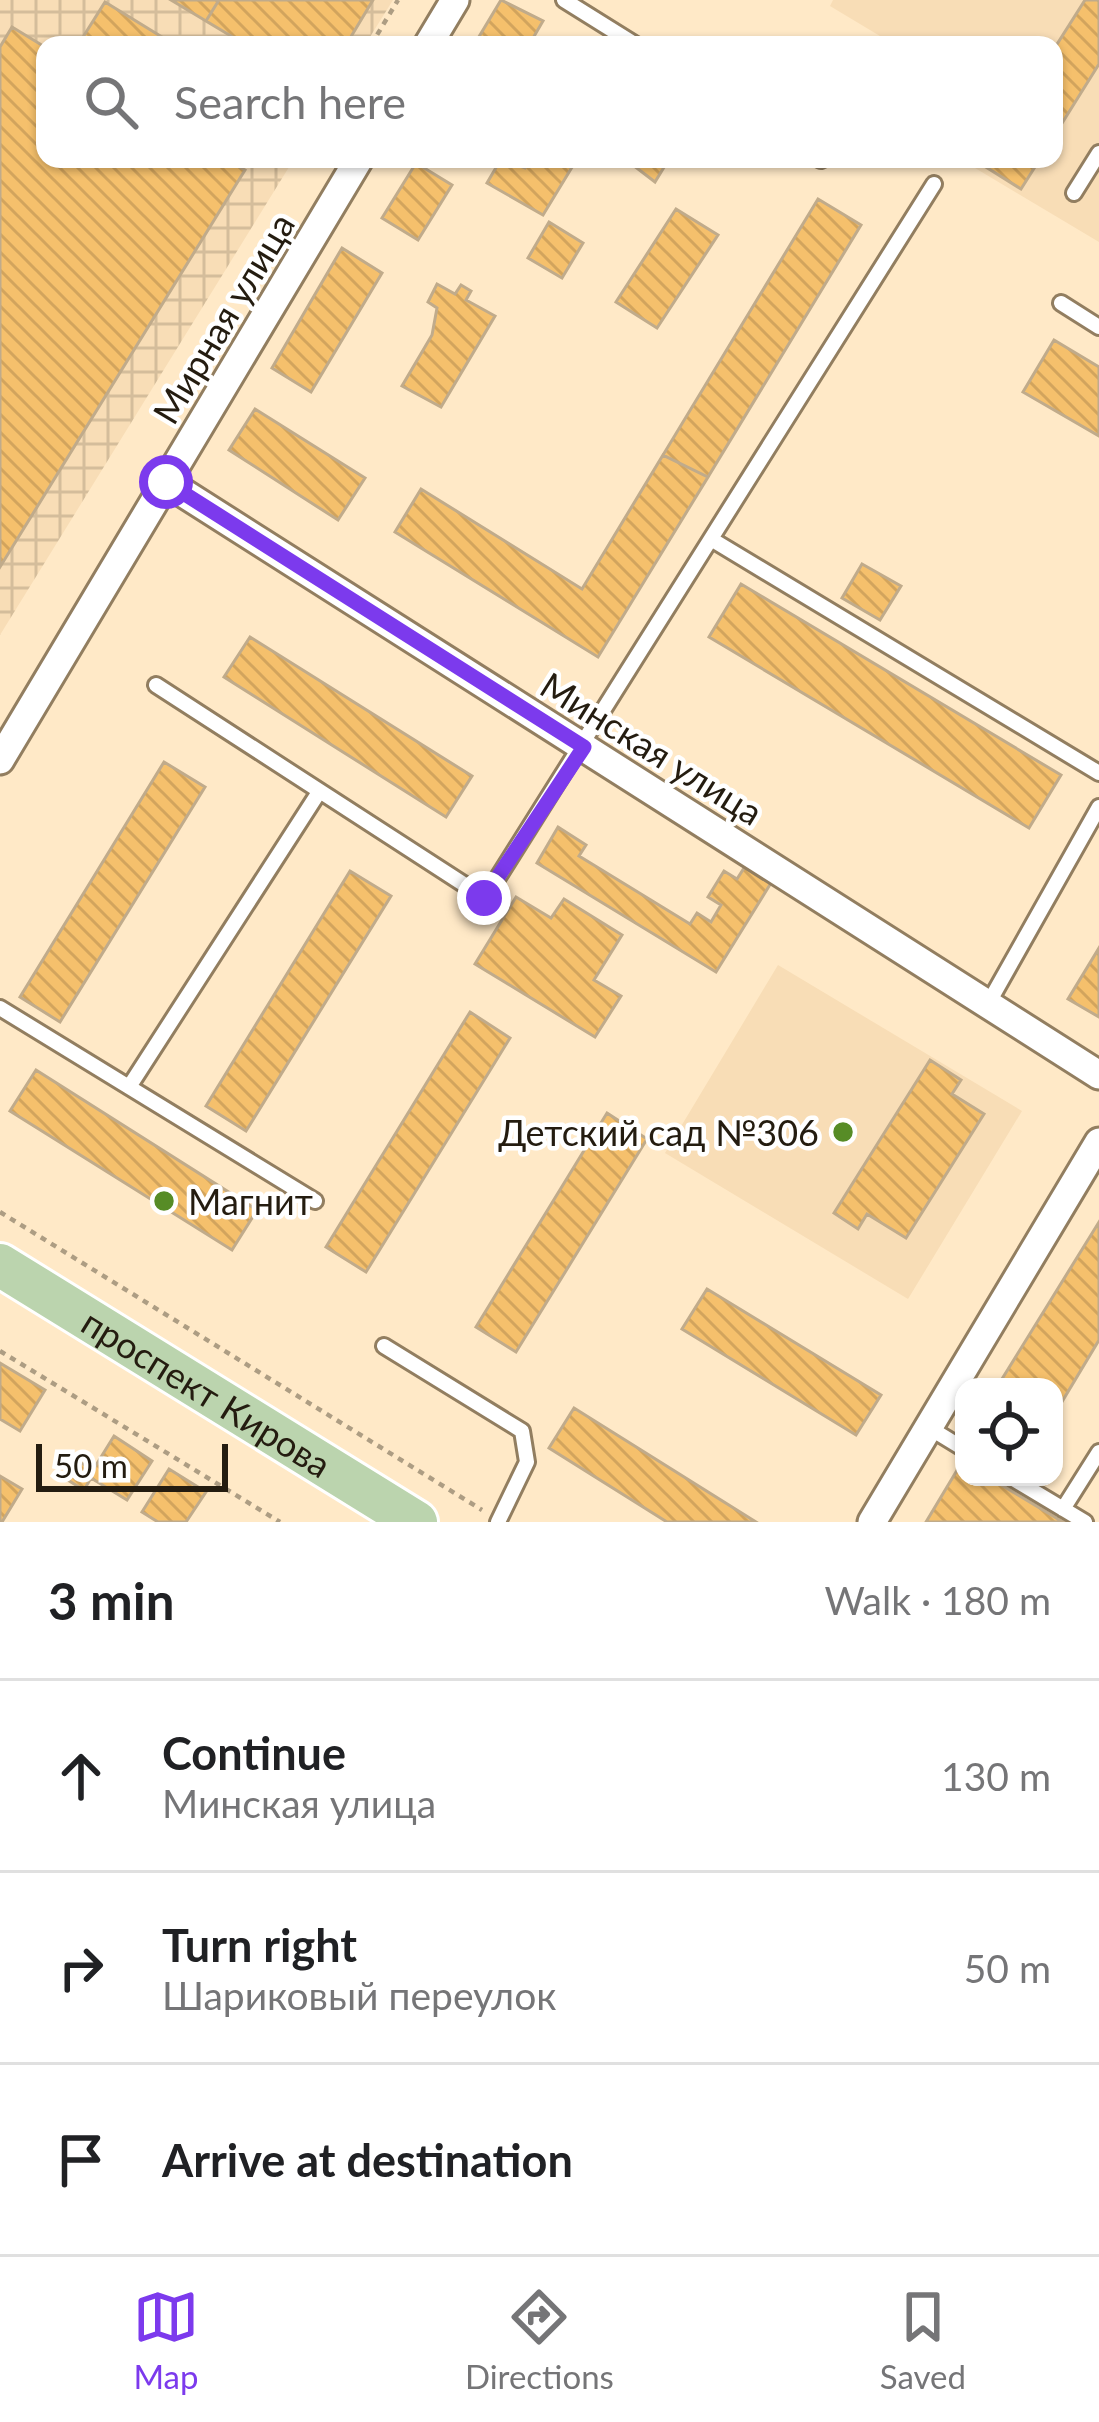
<!DOCTYPE html>
<meta charset="utf-8">
<style>
:root{--surface:#fff;--page:#f6f6f6;--text:#202124;--muted:#757577;--line:#e0e0e0;--accent:#7c3aed}
body{margin:0;font-family:Lato,sans-serif;background:var(--page);color:var(--text)}
.controls{position:absolute;right:36px;bottom:36px;display:grid;overflow:hidden;border-radius:24px;box-shadow:0 3px 9px #0004}
.controls button{width:108px;height:108px;display:grid;place-items:center;padding:0;border:0;border-bottom:3px solid var(--line);background:var(--surface);color:var(--text);font:60px sans-serif}
.scale{position:absolute;left:36px;bottom:30px;width:192px;box-sizing:border-box;padding-left:12px;border:6px solid #241c10;border-top:0;font-size:33px;line-height:42px;white-space:nowrap;color:#241c10;-webkit-text-stroke:9px #fff;paint-order:stroke}
.stop{position:absolute;width:36px;height:36px;margin:-27px;border:9px solid #7c3aed;border-radius:50%;background:#fff}
.stop.end{background:#7c3aed;border-color:#fff;box-shadow:0 3px 12px #0008}
.list{margin:0;padding:0;list-style:none}
h2{display:flex;justify-content:space-between;align-items:center;height:156px;margin:0;padding:0 48px;font-size:51px}
h2 small{font-size:39px;font-weight:400;color:var(--muted)}
.list li{display:grid;grid-template-columns:78px 1fr auto;gap:36px;align-items:center;box-sizing:border-box;height:192px;padding:0 48px;border-top:3px solid var(--line)}
.list b{display:block;font-size:45px;white-space:nowrap}
.list p{margin:0;font-size:39px;white-space:nowrap;color:var(--muted)}
.list em{font-size:39px;font-style:normal;color:var(--muted)}
.icon{flex:none;width:66px;height:66px;fill:none;stroke:currentColor;stroke-width:2;stroke-linecap:round;stroke-linejoin:round}
.map{position:relative;flex:none;width:1099px;height:1522px;overflow:hidden}
.search{position:absolute;background:var(--surface);box-shadow:0 3px 9px #0004;left:36px;right:36px;top:36px;height:132px;display:flex;align-items:center;gap:30px;box-sizing:border-box;padding:0 42px;border-radius:24px;color:var(--muted);font-size:45px}
.sheet{height:732px;background:var(--surface)}
nav{display:flex;justify-content:space-around;align-items:center;box-sizing:border-box;height:168px;border-top:3px solid var(--line);background:var(--surface);font-size:33px;color:var(--muted)}
nav a{display:grid;justify-items:center;gap:6px}
nav .on{color:var(--accent)}
.map>svg:first-child{display:block}
</style>
<div class="map">
<svg width="1099" height="1522" viewBox="0 0 1099 1522">
<defs>
<pattern id="industrial-grid" width="8" height="8" patternUnits="userSpaceOnUse" patternTransform="scale(3)"><rect width="8" height="8" fill="#f8ddb6"/><path d="M0 4h8M4 0v8" fill="none" stroke="#d4bd9b"/></pattern>
<pattern id="building-back-hatch" width="6" height="6" patternUnits="userSpaceOnUse" patternTransform="scale(3)"><rect width="6" height="6" fill="#f5c06c"/><path d="M-1 5l2 2M0 0l6 6M5-1l2 2" fill="none" stroke="#d2a45d"/></pattern>
</defs>
<rect width="100%" height="100%" fill="#ffe9c7"/>
<path fill="#f8ddb6" d="M833,0H1099V242L960,159H1054V45H895L830,6Z
M778,965L1022,1111L908,1299L665,1153Z"/>
<path fill="url(#industrial-grid)" d="M0,0H393L365,45H45V159H294L0,635Z"/>
<path fill="url(#building-back-hatch)" stroke="#c0ab8b" stroke-width="3" d="M171,0H219L206,21Z
M219,0H373L346,45H246L206,21Z
M501,0L543,21L529,45H474Z
M1085,0H1099V64L1054,136V49Z
M105,2L175,45H78Z
M12,27L45,47V159H226L245,170L0,567V47Z
M501,159L525,168L531,159H577L543,215L487,183Z
M625,159H669L655,182Z
M984,159H1040L1021,189L981,164Z
M416,163L452,185L418,240L382,218Z
M818,199L861,225L708,477L663,455Z
M676,209L718,235L657,328L616,302Z
M549,222L583,243L562,278L528,258Z
M342,248L382,273L311,392L272,368Z
M437,284L455,294L461,285L471,291L466,300L495,316L441,407L402,386L432,335L437,308L428,302Z
M1054,340L1099,367V436L1023,392Z
M255,409L365,478L338,520L229,450Z
M663,455L708,477L598,657L395,532L421,489L582,589Z
M862,564L901,586L880,620L842,598Z
M741,584L1061,775L1029,828L709,637Z
M250,637L472,776L446,817L224,677Z
M164,762L205,787L60,1022L20,997Z
M558,827L586,845L579,856L690,924L697,913L711,922L721,905L708,897L724,871L737,879L746,865L771,883L716,972L537,863Z
M350,871L391,896L246,1131L206,1106Z
M516,897L551,918L564,899L622,935L594,980L621,996L595,1037L475,964Z
M1099,948V1017L1068,999Z
M470,1012L510,1038L366,1272L326,1247Z
M930,1060L961,1080L952,1094L984,1114L906,1238L867,1214L858,1229L834,1213Z
M36,1070L257,1210L232,1250L10,1111Z
M607,1113L647,1139L516,1352L476,1327Z
M1099,1222V1340L1054,1415V1387H997Z
M707,1289L881,1395L856,1435L682,1329Z
M0,1363L45,1390L20,1431L0,1419Z
M574,1408L756,1522H667L549,1448Z
M114,1436L152,1461L127,1500L91,1478L84,1490L66,1479L78,1461L93,1470Z
M962,1462L964,1477H988L1063,1522H926Z
M169,1469L206,1492L186,1522H158L142,1512Z
M0,1476L22,1489L2,1522H0Z"/>
<g fill="none" stroke-linecap="round" stroke-linejoin="round">
<g stroke="#927e60" stroke-width="20">
<path id="service" d="M564,0L636,45
M819,159L821,160
M1074,193L1099,153
M1061,303L1099,327
M711,539L1099,773
M156,685L485,898L934,184
M988,1004L1099,807
M0,1008L315,1201
M129,1087L319,792
M384,1346L522,1431L527,1462L498,1522
M928,1427L964,1449
M1010,1477L1085,1522
M1063,1509L1099,1452"/>
</g>
<g stroke="#927e60" stroke-width="33">
<path id="minor" d="M428,45L455,0
M166,482L1099,1075
M0,760L359,159
M872,1522L1099,1142"/>
</g>
<g stroke="#fff" stroke-width="48">
<g id="primary">
<path id="s1" d="M0,1265L416,1522"/>
</g>
</g>
<path stroke="#ad9d83" stroke-width="4.5" stroke-dasharray="6 6" stroke-linecap="butt" d="M371,45L398,0
M0,1212L482,1510
M0,1351L280,1522"/>
<use href="#service" stroke="#fff" stroke-width="14"/>
<use href="#minor" stroke="#fff" stroke-width="27"/>
<use href="#primary" stroke="#bbd4ae" stroke-width="42"/>
</g>
<g fill="none" stroke-linecap="round" stroke-linejoin="round">
<path stroke="#7c3aed" stroke-width="15" d="M166,482L584,747L484,898"/>
</g>
<g fill="#578c26" stroke="#fff" stroke-width="4.5">
<circle cx="843" cy="1132" r="12"/>
<circle cx="164" cy="1201" r="12"/>
</g>
<g text-anchor="middle" dominant-baseline="central" stroke-width="9" stroke-linejoin="round" paint-order="stroke">
<g font-size="36" fill="#241c10" stroke="#fff">
<text transform="translate(223 318) rotate(-59)">Мирная улица</text>
<text transform="translate(652 748) rotate(32)">Минская улица</text>
<text stroke="none"><textPath href="#s1" startOffset="243">проспект Кирова</textPath></text>
</g>
<g font-size="36" fill="#241c10" stroke="#fff" text-anchor="end">
<text x="819" y="1132">Детский сад №306</text>
<text x="188" y="1201" text-anchor="start">Магнит</text>
</g>
</g>
</svg>
<div class="controls">
<button><svg class="icon" aria-label="locate" viewBox="0 0 24 24"><circle cx="12" cy="12" r="6"/><path d="M12 2v4M12 18v4M2 12h4M18 12h4"/></svg></button>
</div>
<div class="scale">50 m</div>
<div class="stop" style="left:166px;top:482px"></div>
<div class="stop end" style="left:484px;top:898px"></div>
<div class="search"><svg class="icon" aria-label="search" viewBox="0 0 24 24"><circle cx="10" cy="10" r="6"/><path d="M15 15l6 6"/></svg>Search here</div>
</div>
<section class="sheet">
<h2>3 min<small>Walk · 180 m</small></h2>
<ul class="list">
<li><svg class="icon" aria-label="ahead" viewBox="0 0 24 24"><path d="M12 20V5M6 11l6-6 6 6"/></svg><div><b>Continue</b><p>Минская улица</p></div><em>130 m</em></li>
<li><svg class="icon" aria-label="right" viewBox="0 0 24 24"><path d="M7 20v-9h11M14 6l5 5-5 5"/></svg><div><b>Turn right</b><p>Шариковый переулок</p></div><em>50 m</em></li>
<li><svg class="icon" aria-label="arrive" viewBox="0 0 24 24"><path d="M6 21V4h12l-3 4 3 4H6"/></svg><div><b>Arrive at destination</b></div></li>
</ul>
</section>
<nav>
<a class="on"><svg class="icon" aria-label="map" viewBox="0 0 24 24"><path d="M3 6l6-2 6 2 6-2v14l-6 2-6-2-6 2zM9 4v14M15 6v14"/></svg>Map</a>
<a><svg class="icon" aria-label="directions" viewBox="0 0 24 24"><path d="M12 3l9 9-9 9-9-9zM9 14v-3h6M13 9l2 2-2 2"/></svg>Directions</a>
<a><svg class="icon" aria-label="saved" viewBox="0 0 24 24"><path d="M7 4h10v16l-5-4-5 4z"/></svg>Saved</a>
</nav>
